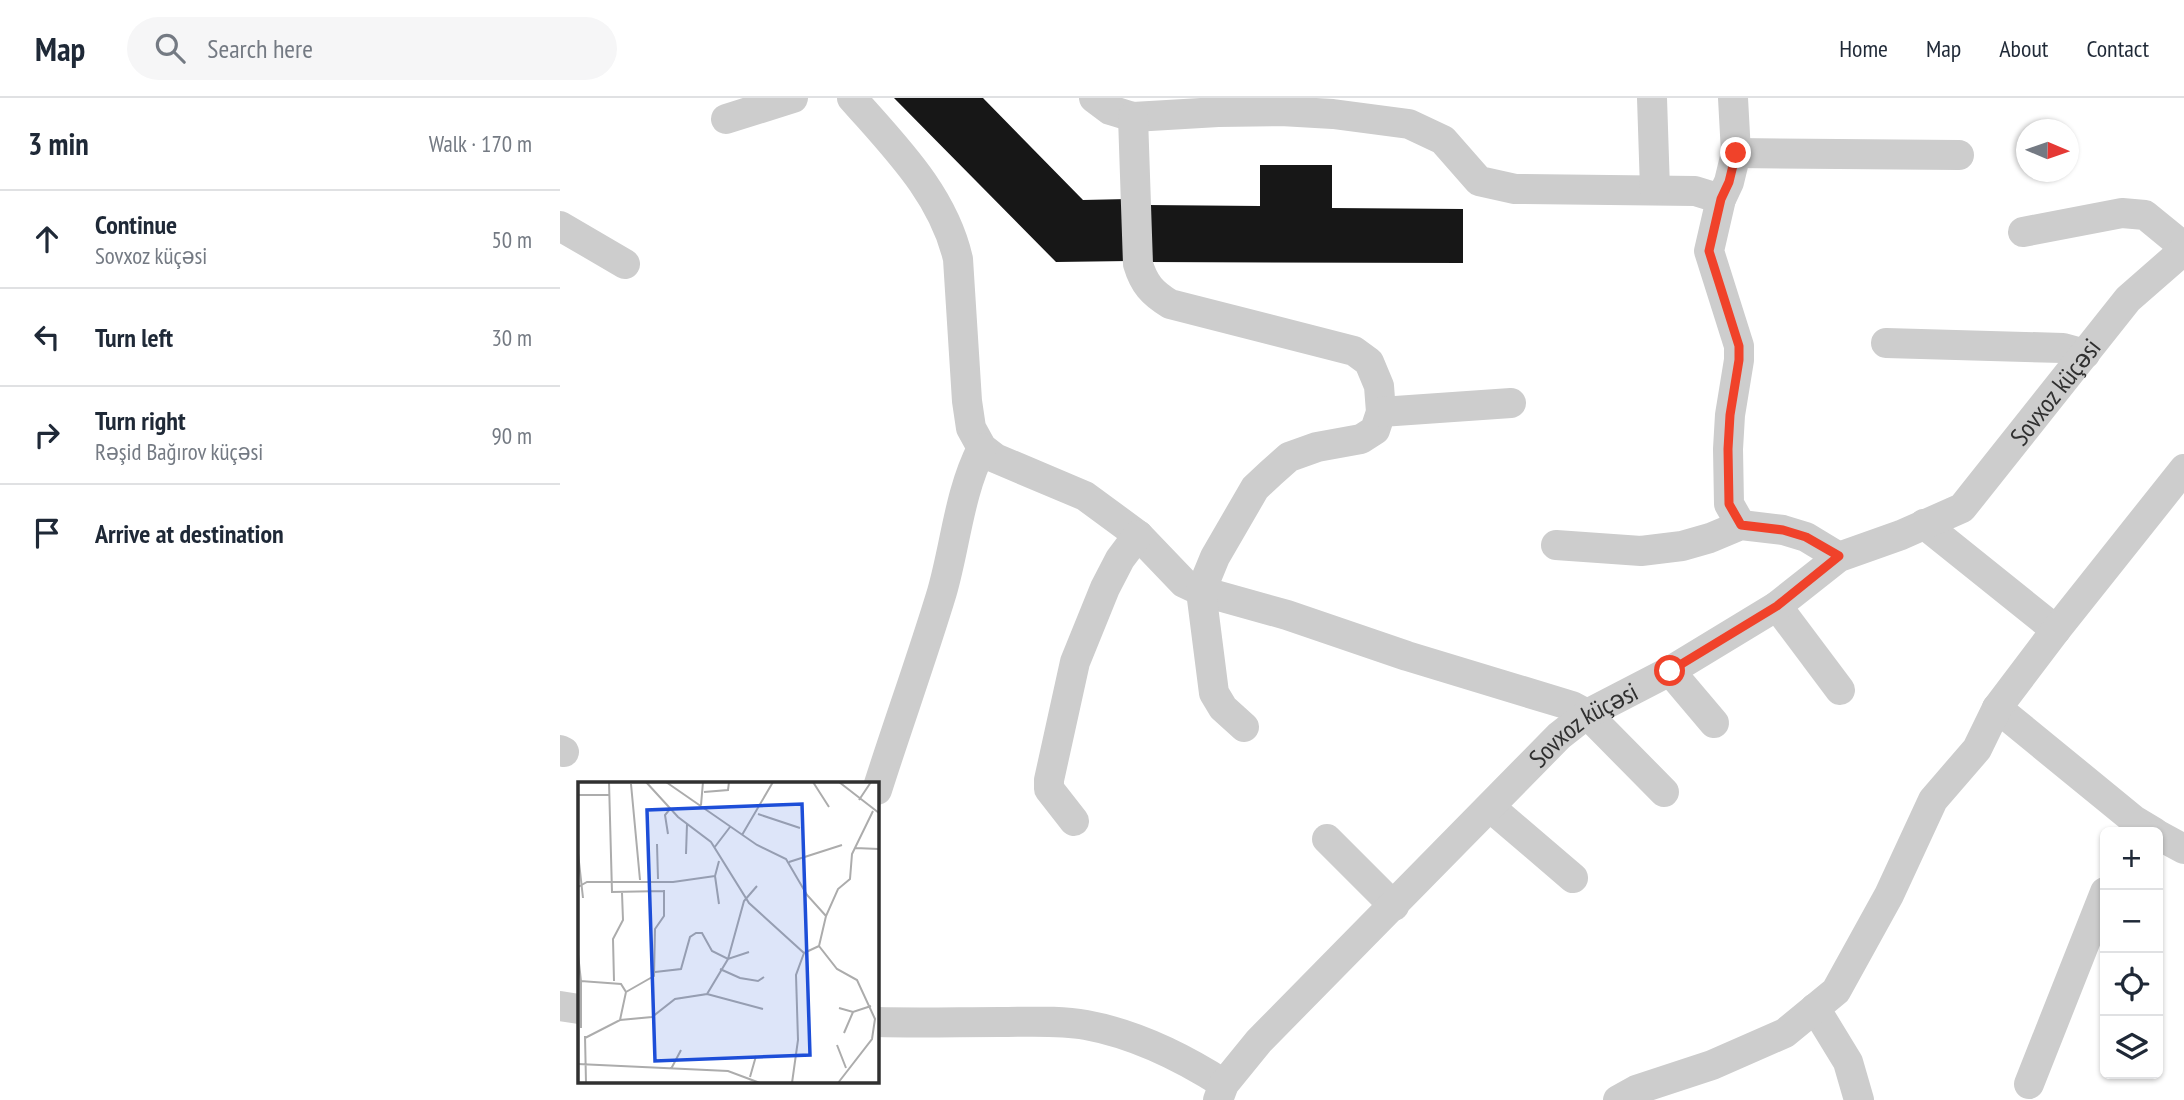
<!DOCTYPE html>
<meta charset="utf-8">
<style>
:root{--surface:#fff;--page:#f6f6f7;--text:#1f2937;--muted:#747a83;--line:#e0e1e3}
body{margin:0;font-family:"PT Sans Narrow",sans-serif;background:var(--page);color:var(--text)}
.controls{position:absolute;right:21px;bottom:21px;display:grid;overflow:hidden;border-radius:10px;box-shadow:0 2px 5px #0004}
.controls button{width:63px;height:63px;display:grid;place-items:center;padding:0;border:0;border-bottom:2px solid var(--line);background:var(--surface);color:var(--text);font:35px sans-serif}
.compass{position:absolute;left:1456px;top:21px;width:63px;height:63px;border-radius:50%;background:var(--surface);box-shadow:0 2px 5px #0004;rotate:92deg}
.stop{position:absolute;width:21px;height:21px;margin:-16px;border:5px solid #f0422a;border-radius:50%;background:#fff}
.stop.end{background:#f0422a;border-color:#fff;box-shadow:0 2px 7px #0008}
.list{margin:0;padding:0;list-style:none}
h2{display:flex;justify-content:space-between;align-items:center;height:91px;margin:0;padding:0 28px;font-size:30px}
h2 small{font-size:23px;font-weight:400;color:var(--muted)}
.list li{display:grid;grid-template-columns:46px 1fr auto;gap:21px;align-items:center;box-sizing:border-box;height:98px;padding:0 28px;border-top:2px solid var(--line)}
.list b{display:block;font-size:26px;white-space:nowrap}
.list p{margin:0;font-size:23px;white-space:nowrap;color:var(--muted)}
.list em{font-size:23px;font-style:normal;color:var(--muted)}
.icon{flex:none;width:38px;height:38px;fill:none;stroke:currentColor;stroke-width:2;stroke-linecap:round;stroke-linejoin:round}
.map{position:relative;flex:none;width:1624px;height:1002px;overflow:hidden}
header{display:flex;align-items:center;gap:42px;box-sizing:border-box;height:98px;padding:0 35px;background:var(--surface);border-bottom:2px solid var(--line)}
header strong{font-size:33px}
nav{display:flex;gap:38px;margin-inline-start:auto;font-size:24px}
.search{width:490px;height:63px;background:var(--page);display:flex;align-items:center;gap:18px;box-sizing:border-box;padding:0 24px;border-radius:38px;color:var(--muted);font-size:26px}
main{display:flex}
aside{flex:1;background:var(--surface)}
.map>svg:first-child{display:block}
</style>
<header>
<strong>Map</strong>
<div class="search"><svg class="icon" aria-label="search" viewBox="0 0 24 24"><circle cx="10" cy="10" r="6"/><path d="M15 15l6 6"/></svg>Search here</div>
<nav><a>Home</a><a>Map</a><a>About</a><a>Contact</a></nav>
</header>
<main>
<aside>
<h2>3 min<small>Walk · 170 m</small></h2>
<ul class="list">
<li><svg class="icon" aria-label="ahead" viewBox="0 0 24 24"><path d="M12 20V5M6 11l6-6 6 6"/></svg><div><b>Continue</b><p>Sovxoz küçəsi</p></div><em>50 m</em></li>
<li><svg class="icon" aria-label="left" viewBox="0 0 24 24"><path d="M17 20v-9H6M10 6l-5 5 5 5"/></svg><div><b>Turn left</b></div><em>30 m</em></li>
<li><svg class="icon" aria-label="right" viewBox="0 0 24 24"><path d="M7 20v-9h11M14 6l5 5-5 5"/></svg><div><b>Turn right</b><p>Rəşid Bağırov küçəsi</p></div><em>90 m</em></li>
<li><svg class="icon" aria-label="arrive" viewBox="0 0 24 24"><path d="M6 21V4h12l-3 4 3 4H6"/></svg><div><b>Arrive at destination</b></div></li>
</ul>
</aside>
<div class="map">
<svg width="1624" height="1002" viewBox="0 0 1624 1002">
<rect width="100%" height="100%" fill="#fff"/>
<path fill="#171717" d="M334,0H423L523,102L568,101L569,163L496,164Z
M700,67H772V110L903,111V165L588,164V107L700,108Z"/>
<g fill="none" stroke-linecap="round" stroke-linejoin="round">
<g stroke="#cdcdcd" stroke-width="30">
<path d="M292,0C335,49 383,96 398,161L407,303L411,330L422,350L435,360L525,398L578,437L624,485L641,493L727,517L847,558L1012,608L1027,616L1104,694"/>
<path d="M534,0L550,12L573,19L658,14L721,13L773,16L849,26L883,42L919,83L955,91L1135,93L1161,101"/>
<path d="M1092,0L1095,91"/>
<path d="M1173,0L1176,55L1169,84L1161,101L1149,153L1179,248V262L1170,317L1168,351L1169,406L1181,427"/>
<path d="M573,19L578,166C584,186 592,195 610,206L794,253L809,264L819,288L821,314L815,332L801,341L757,349L729,359L711,375L695,390L655,459L641,493L654,595L663,610L684,629"/>
<path d="M166,21L233,0"/>
<path d="M1176,55L1399,57"/>
<path d="M0,128L65,166"/>
<path d="M1463,134L1562,115L1585,117L1624,149"/>
<path d="M1326,245L1503,250L1525,256"/>
<path d="M821,314L951,305"/>
<path d="M1364,426L1496,532"/>
<path d="M996,447L1081,453L1122,448L1150,440L1181,427L1223,432L1246,439L1279,459"/>
<path d="M1217,508L1280,592"/>
<path d="M1110,573L1154,625"/>
<path d="M1437,610L1574,722L1594,734"/>
<path d="M0,652L4,654"/>
<path d="M317,692C338,626 362,560 382,494C396,445 399,395 422,350"/>
<path d="M930,709L1013,780"/>
<path d="M514,723L489,691V682L515,564L545,490L560,461L578,437"/>
<path d="M1598,737L1624,751"/>
<path d="M767,741L834,808"/>
<path d="M0,908L19,911"/>
<path d="M1255,910L1288,964L1299,1002"/>
<path d="M317,924C358,925 399,924 440,924C469,924 499,922 526,927C575,936 622,959 664,986"/>
<path d="M1469,986L1545,794"/>
<path id="s1" d="M658,1002L664,986L699,943L999,638L1027,616L1110,573L1217,508L1279,459L1341,437L1402,410L1568,201L1624,152"/>
<path d="M1058,1002L1076,992L1152,967L1225,935L1276,893L1329,797L1373,702L1417,651L1437,610L1496,532L1624,371"/>
</g>
</g>
<g fill="none" stroke-linecap="round" stroke-linejoin="round">
<path stroke="#f0422a" stroke-width="9" d="M1110,573L1217,508L1279,458L1246,439L1223,432L1181,427L1169,406L1168,351L1170,317L1179,262V248L1149,153L1161,101L1169,84L1176,55"/>
</g>
<g text-anchor="middle" dominant-baseline="central" stroke-width="7" stroke-linejoin="round" paint-order="stroke">
<g font-size="26" fill="#303030" stroke="#fff">
<text stroke="none"><textPath href="#s1" startOffset="1115">Sovxoz küçəsi</textPath></text>
<text stroke="none"><textPath href="#s1" startOffset="527">Sovxoz küçəsi</textPath></text>
</g>
</g>
<g transform="translate(18 684)">
<rect width="301" height="301" fill="#fff"/>
<path fill="none" stroke="#acacac" stroke-width="2" d="M31,0L34,110L86,109M37,0H66M68,0L100,35L133,60L171,121L226,171L241,164M88,0L179,63L208,77L229,113L248,134M235,0L251,25M261,0L301,31M53,2L62,98M126,10L150,8L151,0M0,13H31M281,18L293,0M123,23L125,0M180,32L222,46M90,52L87,33L92,27M164,53L195,0M79,62L80,97M136,66L152,45M277,66L301,67M0,71L5,116M108,72L109,42M211,80L264,63M0,105L9,100H95L137,94M141,122L137,94L141,79M0,172L3,199M142,187L162,196L180,199L186,195M77,190L103,187L112,155L118,151H124L134,169L150,177L171,170M36,199L35,157L45,138L44,111M48,210L76,194L77,147L86,134V108M129,212L185,227M261,226L275,230L293,224M3,246V199L43,202L48,210L42,238M266,251L275,230M7,254L8,301M7,256L42,238L74,235L97,217L129,212L150,177L166,119L179,104M259,263L268,286M0,282L150,289L182,301M93,287L103,268M172,295L178,274M214,301L220,258L218,193L226,171M260,301L294,257L297,237L279,198L259,187L241,164L248,134L260,107L272,97L274,72L295,29"/>
<path fill="#1d4ed8" fill-opacity="0.15" stroke="#1d4ed8" stroke-width="3.5" d="M224,22L232,273L77,279L69,28Z"/>
<rect width="301" height="301" fill="none" stroke="#303030" stroke-width="3.5"/>
</g>
</svg>
<div class="controls">
<button>+</button>
<button>−</button>
<button><svg class="icon" aria-label="locate" viewBox="0 0 24 24"><circle cx="12" cy="12" r="6"/><path d="M12 2v4M12 18v4M2 12h4M18 12h4"/></svg></button>
<button><svg class="icon" aria-label="layers" viewBox="0 0 24 24"><path d="M12 4l9 5-9 5-9-5zM3 14l9 5 9-5"/></svg></button>
</div>
<svg class="compass" viewBox="-18 -18 36 36"><path d="M0-13l5 13h-10z" fill="#e53935"/><path d="M0 13l5-13h-10z" fill="#747a83"/></svg>
<div class="stop" style="left:1110px;top:573px"></div>
<div class="stop end" style="left:1176px;top:55px"></div>
</div>
</main>
